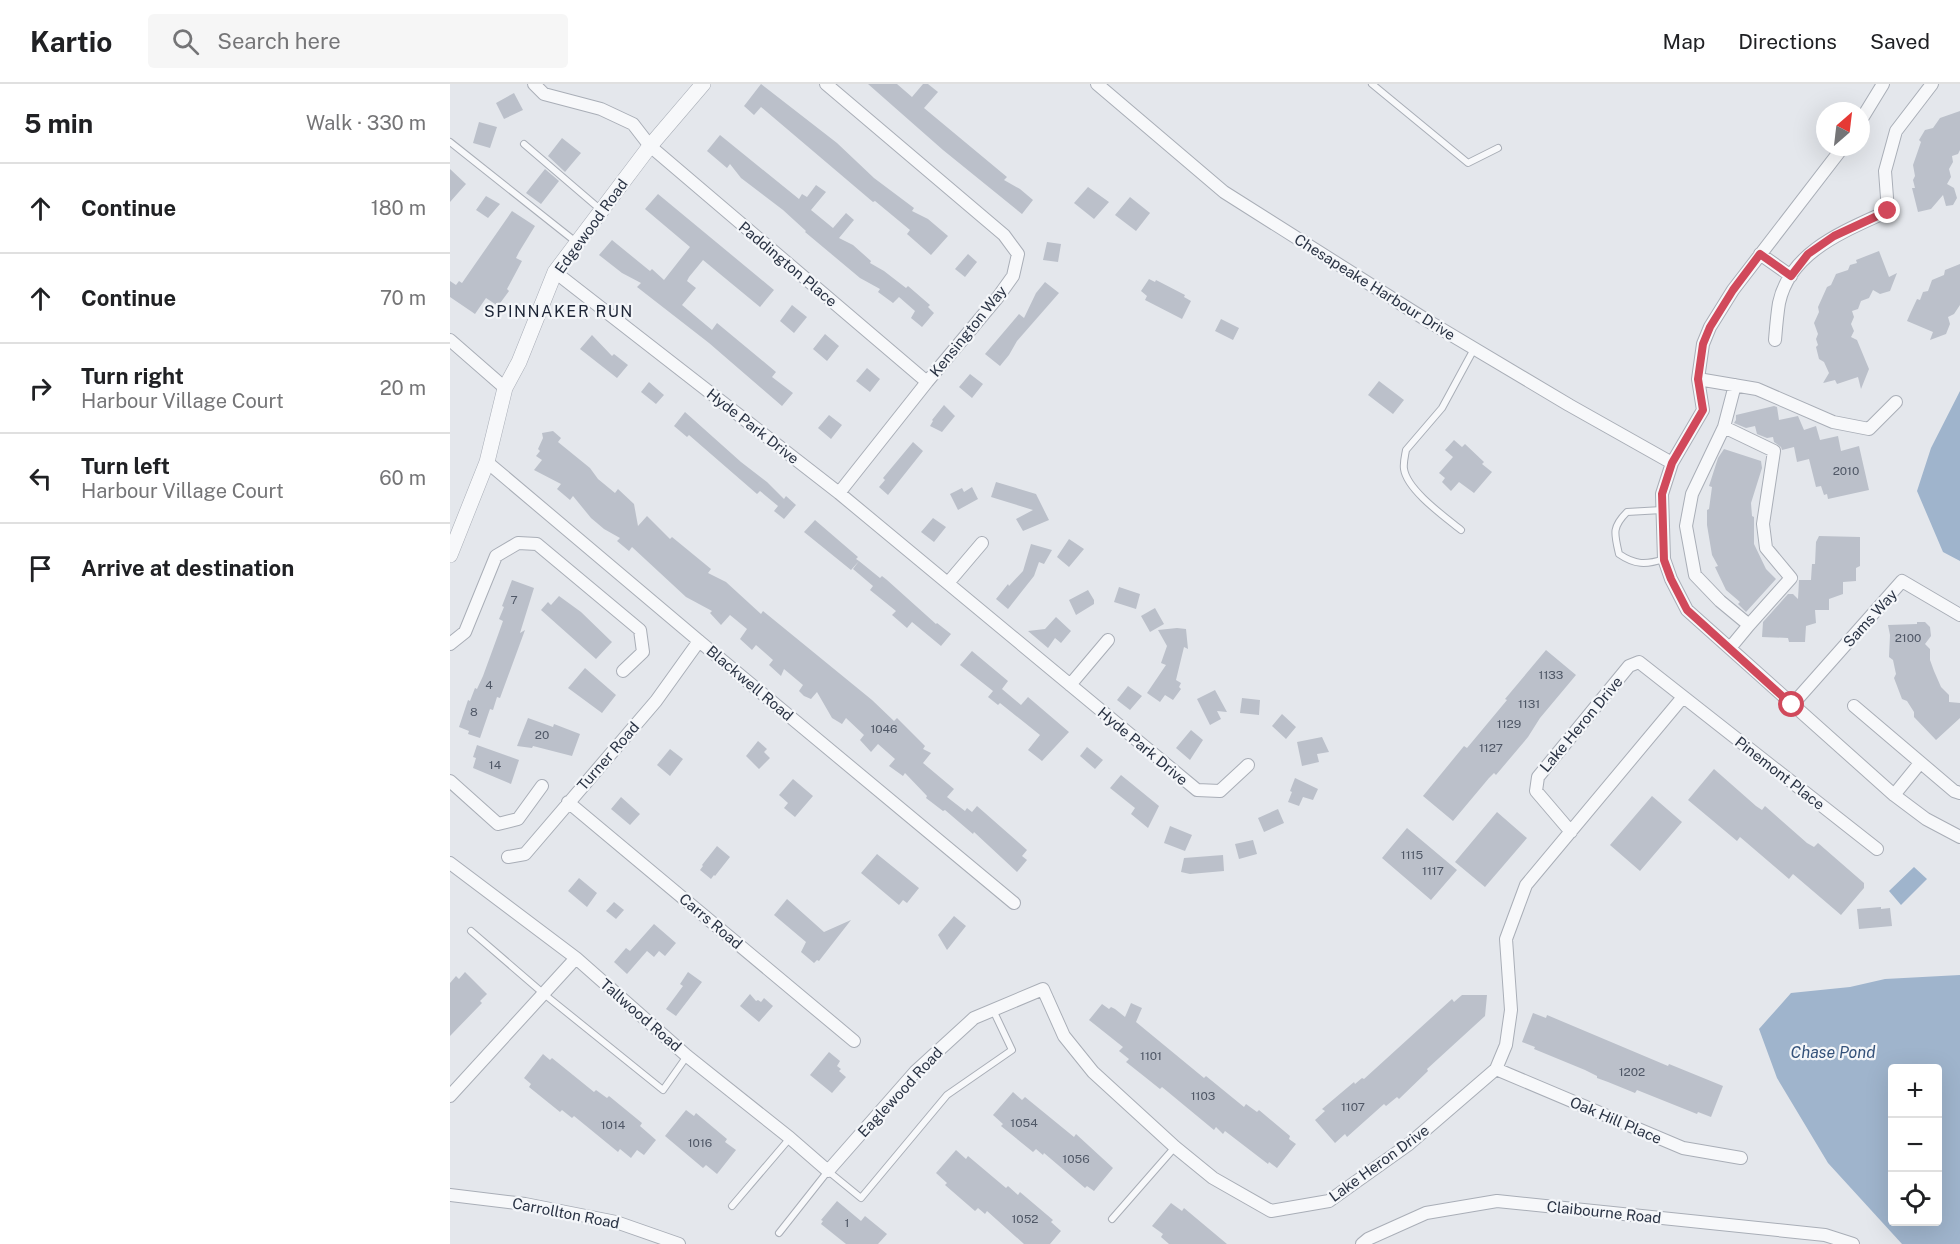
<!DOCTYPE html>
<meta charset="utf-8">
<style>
:root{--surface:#fff;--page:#f6f6f6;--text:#202124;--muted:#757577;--line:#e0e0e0}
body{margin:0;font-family:"Public Sans",sans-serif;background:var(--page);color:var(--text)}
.controls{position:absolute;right:18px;bottom:18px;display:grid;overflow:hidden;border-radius:6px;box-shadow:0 6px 24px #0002}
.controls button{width:54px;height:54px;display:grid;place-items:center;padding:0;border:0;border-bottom:2px solid var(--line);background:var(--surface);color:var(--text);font:30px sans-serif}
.compass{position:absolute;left:1366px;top:18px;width:54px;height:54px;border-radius:50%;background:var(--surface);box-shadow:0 6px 24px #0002;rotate:28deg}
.stop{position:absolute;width:18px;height:18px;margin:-14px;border:4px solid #d1495b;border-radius:50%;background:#fff}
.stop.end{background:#d1495b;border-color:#fff;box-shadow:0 2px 6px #0008}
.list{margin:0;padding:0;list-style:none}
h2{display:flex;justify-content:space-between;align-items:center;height:78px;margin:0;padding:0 24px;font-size:26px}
h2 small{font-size:20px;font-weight:400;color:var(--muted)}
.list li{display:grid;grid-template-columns:39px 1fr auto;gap:18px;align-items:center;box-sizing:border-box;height:90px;padding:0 24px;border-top:2px solid var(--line)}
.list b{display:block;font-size:22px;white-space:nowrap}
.list p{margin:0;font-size:20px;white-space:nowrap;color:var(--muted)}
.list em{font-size:20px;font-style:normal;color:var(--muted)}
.icon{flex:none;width:33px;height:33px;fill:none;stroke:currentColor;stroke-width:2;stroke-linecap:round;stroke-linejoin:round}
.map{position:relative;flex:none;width:1510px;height:1160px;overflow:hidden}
header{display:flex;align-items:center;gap:36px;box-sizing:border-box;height:84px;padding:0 30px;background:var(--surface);border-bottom:2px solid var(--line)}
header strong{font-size:28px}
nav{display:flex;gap:33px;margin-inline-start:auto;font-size:21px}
.search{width:420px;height:54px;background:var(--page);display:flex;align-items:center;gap:15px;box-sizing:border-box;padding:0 21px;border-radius:6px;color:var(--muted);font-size:22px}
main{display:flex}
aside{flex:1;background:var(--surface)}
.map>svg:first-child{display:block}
</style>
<header>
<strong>Kartio</strong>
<div class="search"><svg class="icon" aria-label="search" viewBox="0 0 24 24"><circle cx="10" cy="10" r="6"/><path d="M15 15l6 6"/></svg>Search here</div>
<nav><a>Map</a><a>Directions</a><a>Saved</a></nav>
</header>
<main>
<aside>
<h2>5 min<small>Walk · 330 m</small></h2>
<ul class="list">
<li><svg class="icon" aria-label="ahead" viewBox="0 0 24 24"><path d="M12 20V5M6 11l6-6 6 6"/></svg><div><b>Continue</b></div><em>180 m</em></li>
<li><svg class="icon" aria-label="ahead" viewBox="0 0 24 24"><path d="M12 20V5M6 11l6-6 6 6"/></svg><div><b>Continue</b></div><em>70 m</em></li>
<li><svg class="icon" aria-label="right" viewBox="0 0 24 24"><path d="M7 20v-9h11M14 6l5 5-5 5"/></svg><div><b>Turn right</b><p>Harbour Village Court</p></div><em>20 m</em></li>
<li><svg class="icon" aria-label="left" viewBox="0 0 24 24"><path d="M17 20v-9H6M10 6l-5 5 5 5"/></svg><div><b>Turn left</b><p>Harbour Village Court</p></div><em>60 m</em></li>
<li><svg class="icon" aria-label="arrive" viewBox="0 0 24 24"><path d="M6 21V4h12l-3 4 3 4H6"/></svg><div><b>Arrive at destination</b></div></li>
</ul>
</aside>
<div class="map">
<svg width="1510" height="1160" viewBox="0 0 1510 1160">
<rect width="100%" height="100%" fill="#e4e7ec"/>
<path fill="#9fb4cc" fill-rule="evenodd" d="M1510,307V477L1493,468L1467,407L1481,364Z
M1464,783L1477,795L1451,821L1439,807Z
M1510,891V1160H1452L1378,1079L1327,994L1309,945L1341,909L1400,903L1435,895ZM1488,984V1138H1442V984Z"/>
<path fill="#bbc0ca" d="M311,0L387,59L424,94L464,124L462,127L478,135L498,152L481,171L457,150L460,146L425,117L423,118L311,23L304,31L294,22Z
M418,0H447L462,13L473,0H478L488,8L474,24L557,93L554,96L570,105L583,116L572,130L493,66Z
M64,9L73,26L54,35L46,19Z
M1510,27V66L1508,70L1502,72L1503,78L1499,85L1501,93L1497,100L1504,104L1507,114L1503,121L1496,122L1493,111L1481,125L1468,128L1462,104H1465L1463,96L1465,92L1463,81L1471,58L1469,56L1475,46L1483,44L1490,34Z
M29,38L47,43L40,64L23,59Z
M270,51L349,115L352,110L357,113L366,101L376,108L361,126L383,144L396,129L404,136L389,154L403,161L421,177L420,179L434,187L456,204L458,202L480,221L478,223L484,229L472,243L461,234L465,227L449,213L443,219L428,208L430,205L410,194L355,148L356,147L333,126L291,94L280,80L277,84L257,67Z
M112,54L131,69L115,88L98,72Z
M0,85L16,100L0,118Z
M95,85L109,97L91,120L76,109Z
M638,103L659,118L644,135L624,119Z
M208,110L324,206L310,223L253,176L239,193L237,197L246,204L232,221L262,246L267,239L326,288L322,293L343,309L332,322L259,259L187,203L191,199L172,189L149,171L162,156L200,187L202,185L214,196L240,163L195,125Z
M36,112L50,120L38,134L26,126Z
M680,113L700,129L686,147L665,131Z
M62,127L85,142L69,168L66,174L72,177L57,205L59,207L48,222L36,214L25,230L0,213V197L6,201L9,197L12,199Z
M597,158L611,160L608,178L593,176Z
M1429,167L1439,193L1447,189L1440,207L1430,210L1423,206L1419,214L1411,217L1408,225L1402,227L1404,233L1401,240L1404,247L1401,253L1407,256L1419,285L1411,305L1408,293L1387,300L1385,296L1373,299L1379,289L1374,278L1369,275L1366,263L1368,261L1366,255L1368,250L1364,239L1369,228L1368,223L1377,203L1381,201L1386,190L1398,186L1400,181L1407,179L1406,176Z
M518,170L527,178L515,193L505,185Z
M1510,180V221L1504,230L1498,233L1500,240L1496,250L1480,256L1483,248L1457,237L1460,230L1467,215L1470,216L1473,208L1478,207L1482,196L1494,191L1495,186Z
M699,195L705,198L706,196L735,211L734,213L741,217L732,235L695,216L697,212L691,207Z
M595,198L609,209L567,257L559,271L550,282L535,270L569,230L574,234L586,209Z
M342,221L357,233L344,249L330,237Z
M771,235L789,244L783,256L765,247Z
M375,250L389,262L377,277L363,265Z
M142,251L162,272L164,270L178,281L167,294L130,265Z
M417,284L430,295L420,308L406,297Z
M520,290L533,300L522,314L509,303Z
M929,297L954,316L943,330L918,311Z
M199,298L214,311L206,320L191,308Z
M494,321L505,332L492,348L480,342L483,337L482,336Z
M1324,322L1327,323L1329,336L1348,332L1354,346L1366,342L1370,356L1388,352L1391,367L1409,362L1419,406L1378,415L1377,410L1374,411L1371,402L1366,403L1359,375L1347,378L1344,363L1332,366L1331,363L1324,358L1323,353L1317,354L1307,350L1305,342L1296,344L1284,339L1286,336V331Z
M235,328L291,378L317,398L334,415L336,412L346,421L334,435L324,427L328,422L310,407L307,410L239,351L237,353L224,342Z
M379,331L392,341L381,355L368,344Z
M103,347L111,354L108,358L140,384L148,395L165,409L168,405L184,420L188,442L197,432L220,455L222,453L261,485L258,489L276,498L311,530L313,527L422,616L444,637L447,634L475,662L473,665L481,669L473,679L504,705L497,713L515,727L517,724L522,728L527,722L577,766L572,772L577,776L567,788L524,748L523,750L495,726L493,727L476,714L477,712L455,689L453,692L439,682L445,675L428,660L421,668L410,656L414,651L396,634L392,640L382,634L367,608L361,615L354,612L349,607L353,601L334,585L331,592L319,581L323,576L306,561L302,566L290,555L297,545L280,531L271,541L260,529L262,527L236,513L182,463L179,467L167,457L170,454L154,445L141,434L123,412L120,416L107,405L111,400L84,386L92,376L86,372L90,367L88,365L93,354L92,349Z
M1004,356L1012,363L1015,360L1034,378L1032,380L1042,388L1024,409L1009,398L1001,407L992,398L995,394L989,389L1003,373L995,366Z
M463,358L473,367L438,411L429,403L435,396L433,394Z
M1274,365L1311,377L1312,384L1301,419L1302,432L1304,433V460L1316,485L1326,495L1296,528L1288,520L1290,518L1276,506L1265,483L1268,482L1262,471L1257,441V426L1259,425L1262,403L1259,402L1268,374Z
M546,398L586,410L599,436L573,447L566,435L583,426L541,413Z
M522,403L528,415L508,426L500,410L512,404L514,408Z
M483,434L496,443L484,458L471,448Z
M365,436L408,473L406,475L409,477L401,486L354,448Z
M1369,452L1410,453V482L1406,484V497L1393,498V510L1379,515V526H1365L1366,539L1356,542L1355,558H1339L1338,554L1312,553L1313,538L1338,510H1343L1348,515L1349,496H1361L1362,480H1365L1366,458Z
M619,455L634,465L619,483L607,473Z
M581,460L602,466L594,480L589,478L584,492L558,525L546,515L558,500L559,502L573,487Z
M409,477L430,494L432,492L437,496L486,540L487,539L501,550L491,562L462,538L457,544L442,531L446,527L420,506L423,502L403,485Z
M62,496L84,504L70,549L75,546L50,614L47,613L43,626L40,625L30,654L18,650L19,647L9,643L18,616L20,617L25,604L27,605L33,592L48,551L53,537L49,535L54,523L52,522Z
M669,503L690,510L686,525L664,518Z
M638,506L644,516V520L626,531L619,516Z
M109,512L131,528L162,558L146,575L91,526L98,518L101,521Z
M705,524L714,540L700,548L691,532Z
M606,533L621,547L611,559L605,554L598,564L578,547L595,545Z
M1467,538H1475L1480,543L1481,552L1475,560L1480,565V576L1484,587L1491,603L1499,611V618L1510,619V634L1486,656L1464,633V628L1457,617L1452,615L1444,594L1446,590L1443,576L1439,573L1440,551L1438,541L1467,540Z
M727,544L736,545L738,565L734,563L726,596L731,599L729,603L731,605L723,616L715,611L710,618L697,609L716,581L711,579L717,562L708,546Z
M1096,566L1126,591L1090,634L1078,653L1046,691L1044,689L1039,694L1003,737L973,712L1014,662L1017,664L1057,616L1055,615Z
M522,567L558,597L552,605L571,621L578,613L619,648L592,677L578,666L590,651L550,619L548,621L538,613L543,607L510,581Z
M135,584L166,611L152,629L118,604Z
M678,602L692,612L680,626L667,616Z
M765,606L777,628L767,627L771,635L760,641L747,615Z
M792,614L810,616L809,631L790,629Z
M832,630L846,643L836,655L822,642Z
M78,634L103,643L104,640L130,650L122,672L83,662L82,664L67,662Z
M741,646L753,656L740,676L726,664Z
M872,653L879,668L867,670L869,678L852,682L847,658Z
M308,657L317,665L314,668L320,674L309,685L296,672Z
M27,661L69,676L61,700L23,684L26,674L23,673Z
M637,663L653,676L645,685L630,672Z
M220,665L233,675L220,692L207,681Z
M1264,685L1306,722L1312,726L1315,722L1357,759L1364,763L1368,759L1414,799V804L1391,831L1343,790L1339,795L1290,753L1287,757L1238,716Z
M671,691L709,722L698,744L681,730L685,724L660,704Z
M845,694L868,705L863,716L853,713L849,722L838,718L842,708L840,707Z
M343,695L363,712L345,733L334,724L338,719L329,711Z
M1202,712L1232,738L1190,787L1160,761Z
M171,713L190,730L180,741L161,725Z
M828,725L834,739L814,748L808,734Z
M1047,728L1077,754L1035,803L1005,778Z
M720,742L742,751L735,767L714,759Z
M957,744L1007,786L981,816L932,774Z
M803,756L807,770L789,775L785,760Z
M267,762L280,773L265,792L264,791L261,795L250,786L253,782L252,781Z
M427,770L469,804L457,819L453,816L449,821L411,789Z
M773,771L774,787L740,790L731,788L734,774Z
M129,794L147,809L137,823L118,807Z
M337,815L374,848L401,836L369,877L367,876L364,879L351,868L356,858L324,831Z
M164,818L174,826L166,835L156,827Z
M1431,823V825L1440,824L1442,842L1409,845L1407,825Z
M504,832L516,842L497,866L488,851Z
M204,840L226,859L215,872L209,867L204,873L197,867L177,890L164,878L176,864L180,867Z
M15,888L37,910L30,917L32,919L0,952V899L6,892L9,895Z
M238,888L252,898L226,932L216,925L233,902L230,900Z
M300,910L306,917L308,916L311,918L314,914L323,922L309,938L290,922Z
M1012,911H1037L1035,932L977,985L978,987L949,1015L947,1013L936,1022L934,1020L897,1053L895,1050L885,1059L865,1036L875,1027L872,1025L904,998L905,1000L912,994L914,995L1002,915L1004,918Z
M681,919L692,924L686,938L754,994L756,992L794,1023L796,1020L807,1028L809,1026L840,1052L839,1055L846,1060L827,1084L819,1078L818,1080L775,1047L773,1050L766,1043L764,1046L712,1003L710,1005L695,993L676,978L679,975L669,967L673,963L639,936L652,920L659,925L661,923L665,925L675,933Z
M1083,929L1096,934L1097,931L1218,982L1219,980L1273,1002L1261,1033L1248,1028L1247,1030L1187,1006L1185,1009L1158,998L1147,994V992L1135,986L1084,965L1085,963L1072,958Z
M379,968L390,977L387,982L391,985L389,987L396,993L382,1009L360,991Z
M93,970L100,976L102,974L144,1008L146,1006L157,1014L159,1012L192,1039L190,1042L206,1056L194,1071L187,1066L181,1074L170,1065L168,1068L124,1032L122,1034L112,1026L110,1028L79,1003L81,1000L74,994Z
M563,1008L572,1016L575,1013L624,1053L626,1050L663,1084L644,1107L637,1102L635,1104L594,1069L593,1071L586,1065L583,1068L551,1042L553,1040L543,1031Z
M236,1026L244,1032L246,1029L277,1055L275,1058L286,1066L267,1090L256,1081L253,1084L215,1052Z
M506,1066L516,1075L518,1072L556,1104L558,1102L568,1111L570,1108L603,1136L601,1138L611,1147L600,1160H574L537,1127L535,1130L528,1124L525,1127L495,1101L497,1099L486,1089Z
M387,1117L411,1137L415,1132L437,1150L428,1160H396L371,1140L373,1137L371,1136Z
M721,1119L732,1127L734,1124L777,1160H719L711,1153L713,1150L702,1142Z"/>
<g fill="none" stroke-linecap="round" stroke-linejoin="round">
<g stroke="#a9aeb7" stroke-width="8">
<path id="service" d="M922,0L1018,79L1048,64
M0,58L126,158
M74,60L151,126
M1212,426L1177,428C1162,443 1164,449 1169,470C1185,481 1196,481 1214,475
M1011,446C995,433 957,406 954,385C953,379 955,372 956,366L992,324L1024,265
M21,847L94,910L213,1006L237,972
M282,1122L340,1054
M662,1135L725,1063
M329,1149L378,1087L411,1114L497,1011L562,966L543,926"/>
</g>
<g stroke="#a9aeb7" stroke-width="14">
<path id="minor" d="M84,0L94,10L151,25L183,40L200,62L477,298
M376,0L554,151L568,170L563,192L548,213L477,298L389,409
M647,0L774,108L978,237L1119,321L1222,379
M1411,36L1433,0
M1393,63L1283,206L1260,243L1253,260L1248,295L1253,326L1222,379L1212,410L1214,475L1221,495L1237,526L1444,711L1476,735L1510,753
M1310,170L1341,192
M105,188L389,409L747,706L770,707L798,681
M0,256L55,304
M1325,256C1326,244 1327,231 1329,219C1340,167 1395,147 1438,127L1435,87L1446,47L1482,0
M1248,295L1307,305L1383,338L1419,345L1446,318
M1274,343L1324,367L1313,440L1316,464L1341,494L1299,541
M37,378L249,557L564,819
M498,499L532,459
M0,560L15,548L46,472L68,459L87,460L190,546L193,568L173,587
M1280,564L1299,541L1270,517L1245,491L1236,442L1242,410L1274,343L1285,301
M620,601L658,556
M1342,621L1452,497L1510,531
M1404,622L1504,707L1510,709
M0,697L48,740L68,735L92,702
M1444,711L1470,679
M118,718L404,957
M1121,748L1086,707L1088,693L1179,582L1189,578L1427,765
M58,773L75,770L206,617L249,557
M0,779L126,874L237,972L340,1054L378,1087L465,988L524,934L593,905L614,952L643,988L725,1063L763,1094L821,1127L879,1117L959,1060L1046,985L1056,961L1061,926L1056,855L1076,801L1233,613
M1046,985L1233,1064L1291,1074
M0,1012L126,874
M0,1111L75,1120L166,1138L229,1160
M912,1160L918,1155L976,1129L1047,1117L1375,1151L1403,1160"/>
</g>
<g stroke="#a9aeb7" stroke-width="16">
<path id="tertiary" d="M0,471L37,378L55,304L69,278L105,188L200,62L253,0"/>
</g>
<use href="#service" stroke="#f7f8fa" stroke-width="6"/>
<use href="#minor" stroke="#f7f8fa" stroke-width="12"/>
<use href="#tertiary" stroke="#f7f8fa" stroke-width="15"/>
</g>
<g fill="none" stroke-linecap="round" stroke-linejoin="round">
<path stroke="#d1495b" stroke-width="8" d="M1342,621L1237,526L1221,495L1214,476L1212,410L1222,379L1253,326L1248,295L1253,260L1260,243L1283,206L1310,170L1341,192L1358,170L1384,152L1438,127"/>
</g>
<g text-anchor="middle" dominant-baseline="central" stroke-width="4.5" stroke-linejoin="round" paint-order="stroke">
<g font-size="12" fill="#4f5766">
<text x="1396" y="387">2010</text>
<text x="64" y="516">7</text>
<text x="1458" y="554">2100</text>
<text x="1101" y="591">1133</text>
<text x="39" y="601">4</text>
<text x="1079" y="620">1131</text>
<text x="24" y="628">8</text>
<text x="1059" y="640">1129</text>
<text x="434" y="645">1046</text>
<text x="92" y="651">20</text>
<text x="1041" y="664">1127</text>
<text x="45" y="681">14</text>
<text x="962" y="771">1115</text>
<text x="983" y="787">1117</text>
<text x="701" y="972">1101</text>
<text x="1182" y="988">1202</text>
<text x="753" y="1012">1103</text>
<text x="903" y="1023">1107</text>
<text x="574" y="1039">1054</text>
<text x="163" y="1041">1014</text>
<text x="250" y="1059">1016</text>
<text x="626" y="1075">1056</text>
<text x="575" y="1135">1052</text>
<text x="397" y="1139">1</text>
</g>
<g font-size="15" fill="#2b3445" stroke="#f4f6f9">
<text transform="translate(141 142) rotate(-54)">Edgewood Road</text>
<text transform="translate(338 180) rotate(40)">Paddington Place</text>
<text transform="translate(925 203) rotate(32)">Chesapeake Harbour Drive</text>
<text transform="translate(518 247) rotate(-51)">Kensington Way</text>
<text transform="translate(303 342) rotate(38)">Hyde Park Drive</text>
<text transform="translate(1420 534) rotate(-48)">Sams Way</text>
<text transform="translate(300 599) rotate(40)">Blackwell Road</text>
<text transform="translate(1131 640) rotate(-50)">Lake Heron Drive</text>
<text transform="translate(693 662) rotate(40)">Hyde Park Drive</text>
<text transform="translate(158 672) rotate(-49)">Turner Road</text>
<text transform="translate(1330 689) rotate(38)">Pinemont Place</text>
<text transform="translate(261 837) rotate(40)">Carrs Road</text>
<text transform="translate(191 931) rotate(41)">Tallwood Road</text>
<text transform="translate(450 1008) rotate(-47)">Eaglewood Road</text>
<text transform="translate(1166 1036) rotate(23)">Oak Hill Place</text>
<text transform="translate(929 1079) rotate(-36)">Lake Heron Drive</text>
<text transform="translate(1154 1128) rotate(6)">Claibourne Road</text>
<text transform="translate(116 1129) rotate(11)">Carrollton Road</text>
</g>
<g font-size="16" letter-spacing="1.5" fill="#1d2536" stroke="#f4f6f9">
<text x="109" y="227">SPINNAKER RUN</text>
</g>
<g font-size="16" font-style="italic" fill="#34527a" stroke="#f4f6f9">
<text x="1383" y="968">Chase Pond</text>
</g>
</g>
</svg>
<div class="controls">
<button>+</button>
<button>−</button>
<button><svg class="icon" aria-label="locate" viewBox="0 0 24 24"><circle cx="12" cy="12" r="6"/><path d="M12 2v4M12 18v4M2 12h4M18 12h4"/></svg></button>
</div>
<svg class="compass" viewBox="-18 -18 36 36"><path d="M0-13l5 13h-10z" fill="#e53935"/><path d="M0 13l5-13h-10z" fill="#757577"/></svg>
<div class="stop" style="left:1342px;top:621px"></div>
<div class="stop end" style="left:1438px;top:127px"></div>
</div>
</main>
